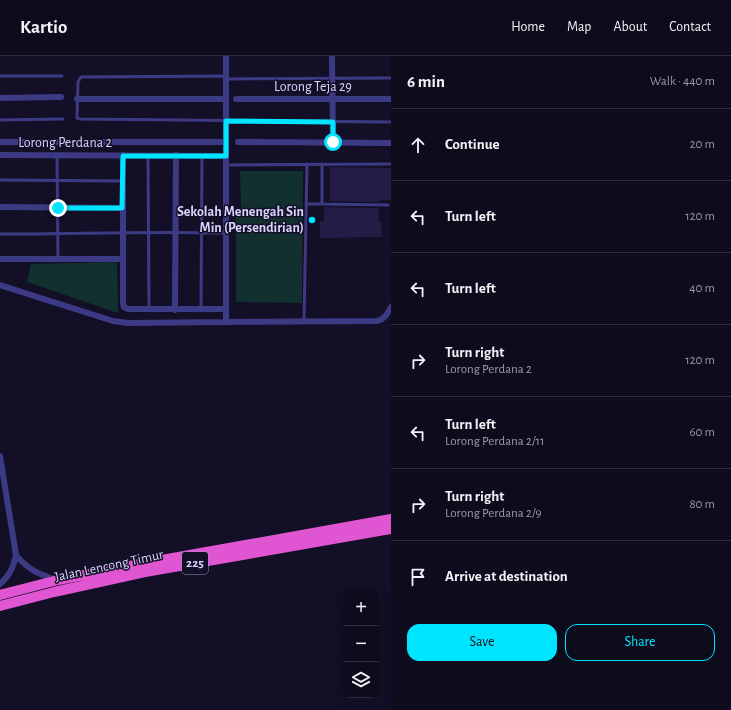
<!DOCTYPE html>
<meta charset="utf-8">
<style>
:root{--surface:#0e0b1c;--page:#1c1929;--text:#f1f3f6;--muted:#9b9ba3;--line:#2e2b3b;--accent:#00e5ff}
body{margin:0;font-family:"Alegreya Sans",sans-serif;background:var(--page);color:var(--text)}
.controls{position:absolute;right:12px;bottom:12px;display:grid;overflow:hidden;border-radius:8px;box-shadow:0 4px 16px #0002}
.controls button{width:36px;height:36px;display:grid;place-items:center;padding:0;border:0;border-bottom:1px solid var(--line);background:var(--surface);color:var(--text);font:20px sans-serif}
.stop{position:absolute;width:12px;height:12px;margin:-9px;border:3px solid #00e5ff;border-radius:50%;background:#fff}
.stop.end{background:#00e5ff;border-color:#fff;box-shadow:0 1px 4px #0008}
.list{margin:0;padding:0;list-style:none}
h2{display:flex;justify-content:space-between;align-items:center;height:52px;margin:0;padding:0 16px;font-size:17px}
h2 small{font-size:13px;font-weight:400;color:var(--muted)}
.list li{display:grid;grid-template-columns:26px 1fr auto;gap:12px;align-items:center;box-sizing:border-box;height:72px;padding:0 16px;border-top:1px solid var(--line)}
.list b{display:block;font-size:15px;white-space:nowrap}
.list p{margin:0;font-size:13px;white-space:nowrap;color:var(--muted)}
.list em{font-size:13px;font-style:normal;color:var(--muted)}
.actions{display:flex;gap:8px;padding:12px 16px}
.actions a{flex:1;padding:9px 0;border:1px solid var(--accent);border-radius:12px;text-align:center;font-size:14px;color:var(--accent)}
.actions .main{background:var(--accent);color:#111}
.icon{flex:none;width:22px;height:22px;fill:none;stroke:currentColor;stroke-width:2;stroke-linecap:round;stroke-linejoin:round}
.map{position:relative;flex:none;width:391px;height:654px;overflow:hidden}
header{display:flex;align-items:center;gap:24px;box-sizing:border-box;height:56px;padding:0 20px;background:var(--surface);border-bottom:1px solid var(--line)}
header strong{font-size:19px}
nav{display:flex;gap:22px;margin-inline-start:auto;font-size:14px}
main{display:flex}
aside{flex:1;background:var(--surface)}
.map>svg:first-child{display:block}
</style>
<header>
<strong>Kartio</strong>
<nav><a>Home</a><a>Map</a><a>About</a><a>Contact</a></nav>
</header>
<main>
<div class="map">
<svg width="391" height="654" viewBox="0 0 391 654">
<rect width="100%" height="100%" fill="#130f26"/>
<path fill="#12302f" d="M240,115H303L302,247L236,246V152H241Z
M117,206L118,257L27,226L31,208Z"/>
<path fill="#241b47" d="M330,111L391,112V144H379V146L330,145Z
M324,151L379,152L378,165H381L382,181L320,182V165H324Z"/>
<g fill="none" stroke-linecap="round" stroke-linejoin="round">
<path stroke="#3d3a85" stroke-width="3" d="M0,20H62
M226,20L81,21L78,26L77,60V62L80,63L391,66
M226,23L391,22
M0,64L63,63
M57,99L58,203
M148,99L149,253
M226,109L391,108
M0,124L123,125
M306,148H322V108
M322,148L388,149
M0,178C75,178 151,175 226,177
M201,253L202,99
M304,265L307,108"/>
<path stroke="#3d3a85" stroke-width="6" d="M226,0V266
M332,0L333,86
M0,42L61,41
M77,43H226
M236,43H391
M0,86H226
M238,86L391,87
M0,99L226,100
M123,99V247L124,251L128,253H226
M0,151L122,152
M0,203H123
M0,229L113,265L128,267L226,266L377,265C385,263 387,258 391,251
M175,254L176,99
M0,400L16,499C13,512 10,519 0,528
M16,499C28,514 39,518 56,524"/>
<path stroke="#e055d1" stroke-width="10" d="M0,539L58,524L145,507L391,463
M0,550L54,536L145,516L391,473"/>
</g>
<g fill="none" stroke-linecap="round" stroke-linejoin="round">
<path stroke="#00e5ff" stroke-width="5" d="M58,152H122L123,100H226V65L333,66V86"/>
</g>
<circle fill="#00e5ff" stroke="#130f26" stroke-width="1.5" cx="312" cy="164" r="4"/>
<g text-anchor="middle" dominant-baseline="central" stroke-width="3" stroke-linejoin="round" paint-order="stroke">
<rect fill="#130f26" stroke="#9e99be" stroke-width="1" x="182" y="496" width="26" height="22" rx="3"/>
<g font-size="13" font-weight="bold" fill="#d9d4ff">
<text x="195" y="507">225</text>
</g>
<g font-size="14" fill="#d9d4ff" stroke="#130f26">
<text x="313" y="31">Lorong Teja 29</text>
<text x="65" y="87">Lorong Perdana 2</text>
<text transform="translate(109 510) rotate(-12)">Jalan Lencong Timur</text>
</g>
<g font-size="14" font-weight="bold" fill="#d9d4ff" stroke="#130f26" text-anchor="end">
<text x="304" y="156">Sekolah Menengah Sin<tspan x="304" dy="16">Min (Persendirian)</tspan></text>
</g>
</g>
</svg>
<div class="controls">
<button>+</button>
<button>−</button>
<button><svg class="icon" aria-label="layers" viewBox="0 0 24 24"><path d="M12 4l9 5-9 5-9-5zM3 14l9 5 9-5"/></svg></button>
</div>
<div class="stop" style="left:333px;top:86px"></div>
<div class="stop end" style="left:58px;top:152px"></div>
</div>
<aside>
<h2>6 min<small>Walk · 440 m</small></h2>
<ul class="list">
<li><svg class="icon" aria-label="ahead" viewBox="0 0 24 24"><path d="M12 20V5M6 11l6-6 6 6"/></svg><div><b>Continue</b></div><em>20 m</em></li>
<li><svg class="icon" aria-label="left" viewBox="0 0 24 24"><path d="M17 20v-9H6M10 6l-5 5 5 5"/></svg><div><b>Turn left</b></div><em>120 m</em></li>
<li><svg class="icon" aria-label="left" viewBox="0 0 24 24"><path d="M17 20v-9H6M10 6l-5 5 5 5"/></svg><div><b>Turn left</b></div><em>40 m</em></li>
<li><svg class="icon" aria-label="right" viewBox="0 0 24 24"><path d="M7 20v-9h11M14 6l5 5-5 5"/></svg><div><b>Turn right</b><p>Lorong Perdana 2</p></div><em>120 m</em></li>
<li><svg class="icon" aria-label="left" viewBox="0 0 24 24"><path d="M17 20v-9H6M10 6l-5 5 5 5"/></svg><div><b>Turn left</b><p>Lorong Perdana 2/11</p></div><em>60 m</em></li>
<li><svg class="icon" aria-label="right" viewBox="0 0 24 24"><path d="M7 20v-9h11M14 6l5 5-5 5"/></svg><div><b>Turn right</b><p>Lorong Perdana 2/9</p></div><em>80 m</em></li>
<li><svg class="icon" aria-label="arrive" viewBox="0 0 24 24"><path d="M6 21V4h12l-3 4 3 4H6"/></svg><div><b>Arrive at destination</b></div></li>
</ul>
<div class="actions"><a class="main">Save</a><a>Share</a></div>
</aside>
</main>
